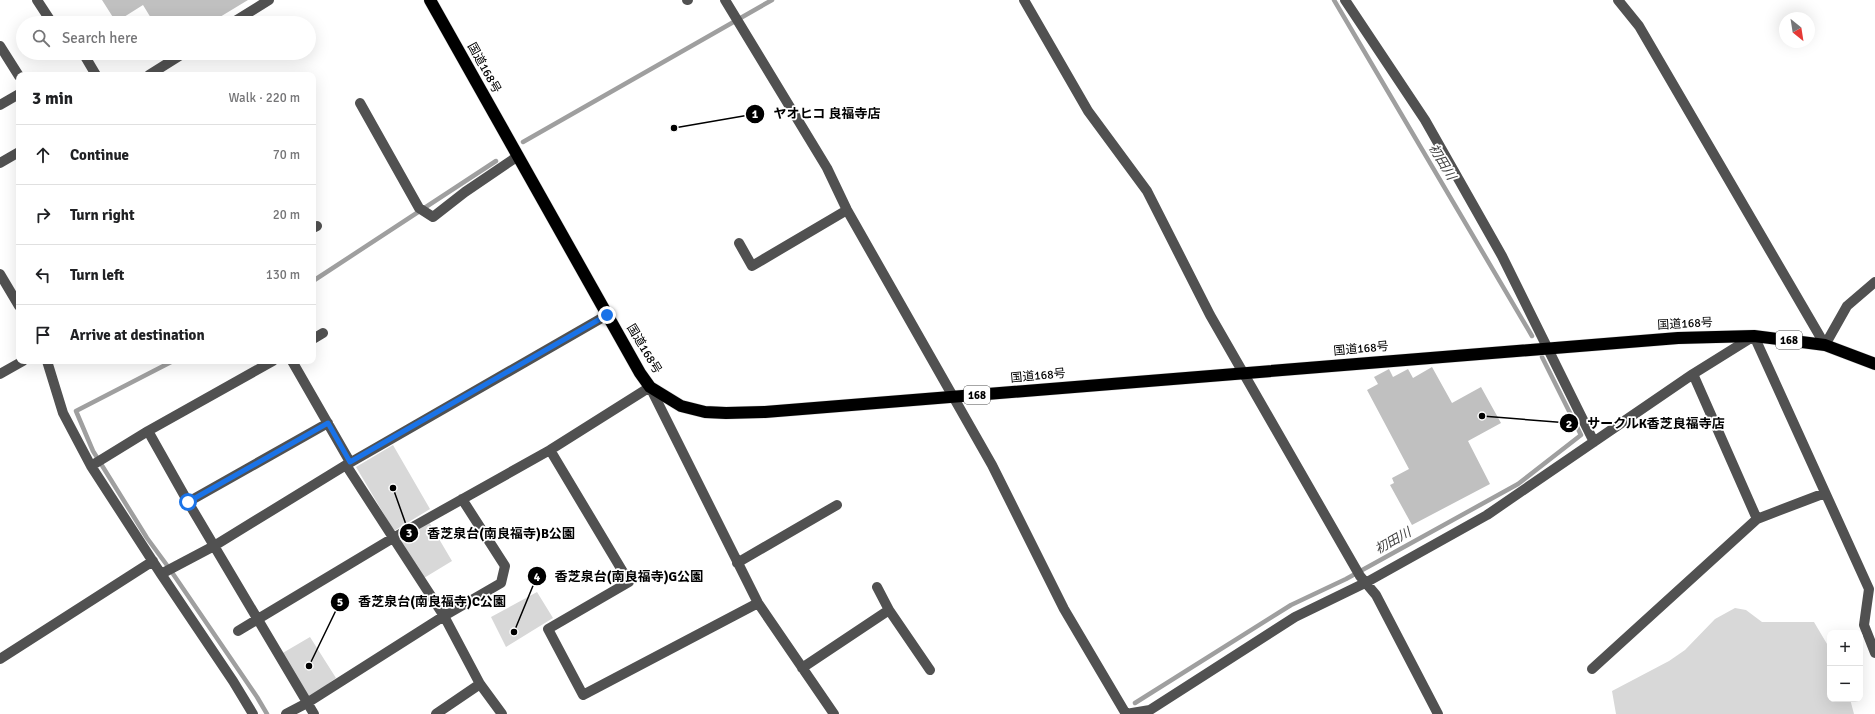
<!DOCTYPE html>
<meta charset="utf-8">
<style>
:root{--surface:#fff;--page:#f6f6f6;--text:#202124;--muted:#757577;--line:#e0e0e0}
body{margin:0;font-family:Signika,"Noto Sans JP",sans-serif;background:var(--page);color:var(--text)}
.controls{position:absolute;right:12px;bottom:12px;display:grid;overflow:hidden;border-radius:8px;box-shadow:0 4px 16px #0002}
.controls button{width:36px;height:36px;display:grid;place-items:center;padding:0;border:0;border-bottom:1px solid var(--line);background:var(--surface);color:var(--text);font:20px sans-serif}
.compass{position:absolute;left:1779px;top:12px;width:36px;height:36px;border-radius:50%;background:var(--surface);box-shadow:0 4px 16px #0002;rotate:150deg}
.stop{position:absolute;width:12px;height:12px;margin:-9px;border:3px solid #1a73e8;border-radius:50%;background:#fff}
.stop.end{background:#1a73e8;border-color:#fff;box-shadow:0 1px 4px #0008}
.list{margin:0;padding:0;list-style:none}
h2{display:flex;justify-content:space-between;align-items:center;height:52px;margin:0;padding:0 16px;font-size:17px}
h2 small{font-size:13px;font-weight:400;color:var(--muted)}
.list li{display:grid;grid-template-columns:26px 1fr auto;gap:12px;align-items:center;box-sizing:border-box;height:60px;padding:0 16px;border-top:1px solid var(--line)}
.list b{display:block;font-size:15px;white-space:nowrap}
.list em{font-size:13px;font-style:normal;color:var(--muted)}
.icon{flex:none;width:22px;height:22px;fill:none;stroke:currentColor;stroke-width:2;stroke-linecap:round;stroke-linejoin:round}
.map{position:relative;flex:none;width:1875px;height:714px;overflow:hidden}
.search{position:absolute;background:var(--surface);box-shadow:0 4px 16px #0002;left:16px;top:16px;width:300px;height:44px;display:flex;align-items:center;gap:10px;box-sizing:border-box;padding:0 14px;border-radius:22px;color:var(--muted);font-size:15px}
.panel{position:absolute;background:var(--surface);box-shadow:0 4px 16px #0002;left:16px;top:72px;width:300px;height:292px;border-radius:8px}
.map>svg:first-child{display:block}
</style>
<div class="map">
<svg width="1875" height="714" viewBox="0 0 1875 714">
<rect width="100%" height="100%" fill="#fff"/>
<path fill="#d8d8d8" d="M393,445L430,509L394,531L356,467Z
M429,522L452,561L424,578L400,539Z
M537,592L553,618L506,647L491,617Z
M1735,608L1746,610L1762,622H1814L1830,649V699H1850L1854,714H1616L1612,691L1669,661L1685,650L1715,619Z
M310,637L336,678L309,698L281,654Z"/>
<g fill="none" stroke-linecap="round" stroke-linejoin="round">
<path stroke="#9f9f9f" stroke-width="4.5" d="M1334,0L1532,336
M523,142L772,0
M313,281L496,161
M173,361L76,411L93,451L147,538L169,568L257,697L267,714
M1135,703L1291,605L1346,579L1518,484L1581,435L1542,357"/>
</g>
<path fill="#c0c0c0" d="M102,0H248L210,23H154L143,5L116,22Z
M1432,367L1452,403L1481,387L1501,423L1468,441L1490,484L1412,525L1390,485L1394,483L1392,478L1409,469L1367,390L1378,384L1374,377L1389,369L1393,377L1408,369L1413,378Z"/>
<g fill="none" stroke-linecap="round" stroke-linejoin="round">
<g stroke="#dbdbdb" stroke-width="13">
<path id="highway" d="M430,0L640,373L650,387L681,406L705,412L726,413L765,412L1678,338L1754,336L1825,345L1875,364"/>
</g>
<path stroke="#515151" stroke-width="10" d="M37,0L52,23
M687,0H688
M725,0L827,168L847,210L992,465L1064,609L1126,714
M1024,0L1088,111L1147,191L1210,315L1360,576L1376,595L1438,714
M1345,0L1425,120L1502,256L1594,442
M1618,0L1639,26L1825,345
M232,23L269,0
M0,46L19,76
M83,53L96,75
M149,75L184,53
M360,103L419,208L433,217L465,192L518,156
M0,105L19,94
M0,163L19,152
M313,228L317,226
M739,243L752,266L847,210
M0,274L19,306
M313,339L323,333
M1825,345L1847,306L1875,282
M47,361L63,413L91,466L161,574L233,681L253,714
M292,361L350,462
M0,374L23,361
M1693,374L1757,519
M148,431L188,502L314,714
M550,450L629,582L548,629L583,695L758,603
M346,465L444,616L480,684L502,714
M91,466L148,431L273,361
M188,502L328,423
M737,563L837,505
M161,574L214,546L346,465L607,315
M877,587L889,610L930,670
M238,631L393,538L550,450L650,387L758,603L834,714
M0,659L153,561
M802,668L889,610
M1592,669L1757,519L1825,493
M286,714L307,703L444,616L501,583L505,566L462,499
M436,714L480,684
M1126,714L1150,710L1295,617L1367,582L1487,515L1693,374L1754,336L1869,589L1864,625L1875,653"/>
<use href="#highway" stroke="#000" stroke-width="12"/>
</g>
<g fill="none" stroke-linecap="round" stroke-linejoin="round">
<path stroke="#1a73e8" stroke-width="5" d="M188,502L328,423L350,462L607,315"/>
</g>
<g text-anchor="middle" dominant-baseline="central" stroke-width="3.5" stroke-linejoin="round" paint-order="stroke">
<g fill="#fff" stroke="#4c4c4c" stroke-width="1">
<rect x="1776" y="331" width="26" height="18" rx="3"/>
<rect x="964" y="386" width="26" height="18" rx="3"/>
</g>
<g font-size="11" font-weight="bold" fill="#000">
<text x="1789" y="340">168</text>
<text x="977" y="395">168</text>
</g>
<g font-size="12" fill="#000" stroke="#fff">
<text transform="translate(484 68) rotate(61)">国道168号</text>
<text transform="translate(1685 324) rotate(-3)">国道168号</text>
<text transform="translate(644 349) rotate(59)">国道168号</text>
<text transform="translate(1361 349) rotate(-5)">国道168号</text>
<text transform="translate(1038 376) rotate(-5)">国道168号</text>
</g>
<g font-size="13" font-style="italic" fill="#404040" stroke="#fff">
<text transform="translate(1442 162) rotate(59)">初田川</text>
<text transform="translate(1393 541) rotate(-29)">初田川</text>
</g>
</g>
<path fill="none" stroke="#000" stroke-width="1.5" d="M674 128L755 114M1482 416L1569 423M393 488L409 533M514 632L537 576M309 666L340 602"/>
<g fill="#000" stroke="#fff" stroke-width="1.5">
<circle cx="674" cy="128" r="4"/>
<circle cx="1482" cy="416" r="4"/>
<circle cx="393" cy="488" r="4"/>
<circle cx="514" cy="632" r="4"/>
<circle cx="309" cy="666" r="4"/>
<circle cx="755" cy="114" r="10"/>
<circle cx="1569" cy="423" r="10"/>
<circle cx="409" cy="533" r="10"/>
<circle cx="537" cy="576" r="10"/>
<circle cx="340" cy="602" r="10"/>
</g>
<g font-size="12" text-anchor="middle" font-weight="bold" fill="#fff">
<text x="755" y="118">1</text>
<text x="1569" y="428">2</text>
<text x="409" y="537">3</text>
<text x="537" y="581">4</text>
<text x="340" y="606">5</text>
</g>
<g font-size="13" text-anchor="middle" font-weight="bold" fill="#000" stroke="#fff" stroke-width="3.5" stroke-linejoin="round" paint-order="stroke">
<text x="827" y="118">ヤオヒコ 良福寺店</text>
<text x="1656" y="428">サークルK香芝良福寺店</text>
<text x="501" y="538">香芝泉台(南良福寺)B公園</text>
<text x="629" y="581">香芝泉台(南良福寺)G公園</text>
<text x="432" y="606">香芝泉台(南良福寺)C公園</text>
</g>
</svg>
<div class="controls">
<button>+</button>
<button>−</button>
</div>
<svg class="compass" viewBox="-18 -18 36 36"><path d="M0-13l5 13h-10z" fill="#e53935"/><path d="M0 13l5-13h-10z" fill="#757577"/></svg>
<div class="stop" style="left:188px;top:502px"></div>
<div class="stop end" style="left:607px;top:315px"></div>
<div class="search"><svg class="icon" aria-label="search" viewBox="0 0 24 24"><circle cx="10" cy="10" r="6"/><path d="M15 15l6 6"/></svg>Search here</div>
<section class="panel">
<h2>3 min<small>Walk · 220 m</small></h2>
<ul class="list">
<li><svg class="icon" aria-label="ahead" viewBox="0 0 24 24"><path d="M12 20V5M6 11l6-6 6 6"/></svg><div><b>Continue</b></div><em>70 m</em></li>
<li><svg class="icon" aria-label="right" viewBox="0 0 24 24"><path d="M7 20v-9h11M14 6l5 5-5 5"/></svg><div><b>Turn right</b></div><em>20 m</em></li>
<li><svg class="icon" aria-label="left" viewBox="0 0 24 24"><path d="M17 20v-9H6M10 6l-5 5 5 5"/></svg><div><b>Turn left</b></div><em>130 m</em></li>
<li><svg class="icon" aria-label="arrive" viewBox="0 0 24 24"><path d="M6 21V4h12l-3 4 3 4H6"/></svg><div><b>Arrive at destination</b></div></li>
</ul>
</section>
</div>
